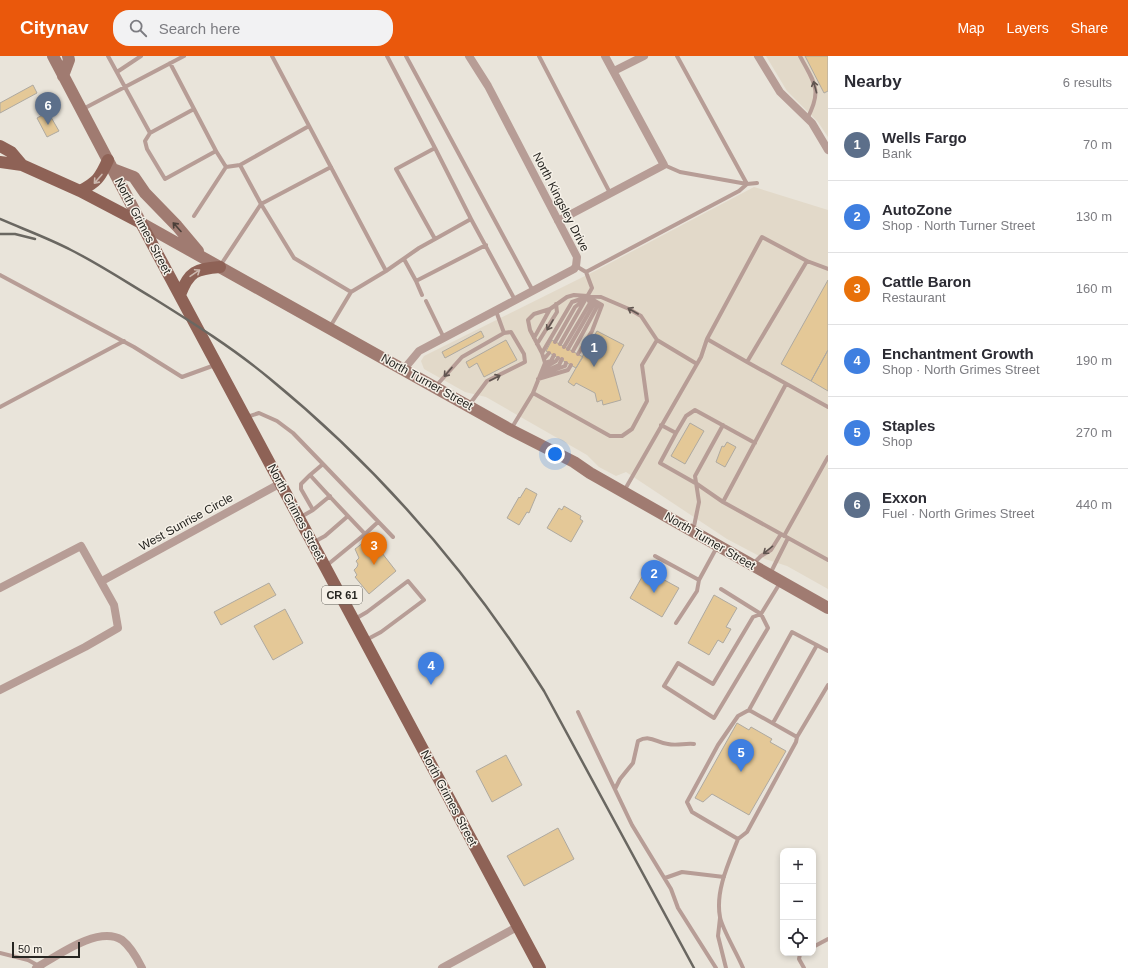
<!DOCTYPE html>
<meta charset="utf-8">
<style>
:root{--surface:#fff;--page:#f2f2f3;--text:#2b2b33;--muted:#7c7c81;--line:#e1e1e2;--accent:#ea580c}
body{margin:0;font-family:Arial,sans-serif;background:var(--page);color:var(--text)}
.controls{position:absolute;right:12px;bottom:12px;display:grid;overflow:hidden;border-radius:8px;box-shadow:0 2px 6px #0003}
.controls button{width:36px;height:36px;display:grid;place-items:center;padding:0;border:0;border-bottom:1px solid var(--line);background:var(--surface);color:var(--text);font:20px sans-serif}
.scale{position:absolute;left:12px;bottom:10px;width:68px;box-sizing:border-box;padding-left:4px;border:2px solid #262521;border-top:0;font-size:11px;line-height:14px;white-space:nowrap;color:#262521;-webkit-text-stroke:3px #f6f1e8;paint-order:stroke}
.you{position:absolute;left:555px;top:398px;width:14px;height:14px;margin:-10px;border:3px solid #fff;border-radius:50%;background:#1a73e8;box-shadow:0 0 0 6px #1a73e833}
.badge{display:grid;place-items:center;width:26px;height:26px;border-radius:50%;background:var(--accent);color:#fff;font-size:13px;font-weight:700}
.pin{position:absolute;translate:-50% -33px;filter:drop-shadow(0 1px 2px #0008)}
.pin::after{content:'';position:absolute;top:21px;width:14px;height:12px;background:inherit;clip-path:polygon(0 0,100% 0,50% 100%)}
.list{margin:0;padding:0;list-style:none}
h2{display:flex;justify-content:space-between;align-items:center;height:52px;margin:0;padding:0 16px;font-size:17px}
h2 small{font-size:13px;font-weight:400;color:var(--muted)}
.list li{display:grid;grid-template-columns:26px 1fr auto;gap:12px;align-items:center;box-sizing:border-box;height:72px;padding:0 16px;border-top:1px solid var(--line)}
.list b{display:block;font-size:15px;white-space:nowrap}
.list p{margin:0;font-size:13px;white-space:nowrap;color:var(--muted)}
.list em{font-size:13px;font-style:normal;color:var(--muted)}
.icon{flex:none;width:22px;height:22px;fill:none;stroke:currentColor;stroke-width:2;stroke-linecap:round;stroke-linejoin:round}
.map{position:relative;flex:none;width:828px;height:912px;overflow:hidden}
header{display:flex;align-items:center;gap:24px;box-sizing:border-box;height:56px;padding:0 20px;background:var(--accent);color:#fff}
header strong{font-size:19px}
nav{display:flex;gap:22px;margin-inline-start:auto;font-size:14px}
.search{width:280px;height:36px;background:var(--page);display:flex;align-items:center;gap:10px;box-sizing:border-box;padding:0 14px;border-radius:16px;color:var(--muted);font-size:15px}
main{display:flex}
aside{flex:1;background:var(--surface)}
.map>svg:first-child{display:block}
</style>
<header>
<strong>Citynav</strong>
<div class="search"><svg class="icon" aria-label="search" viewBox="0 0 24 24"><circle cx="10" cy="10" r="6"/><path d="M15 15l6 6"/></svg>Search here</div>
<nav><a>Map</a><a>Layers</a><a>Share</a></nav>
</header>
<main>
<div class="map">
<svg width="828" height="912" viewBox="0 0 828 912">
<rect width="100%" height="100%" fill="#e9e4da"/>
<path fill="#e2d9c9" d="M766,0H828V81L818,66L787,35Z
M754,131L828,154V533L787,510L765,503L727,483L626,416L616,420L599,411L587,399L486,341L465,336L424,313L421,305L424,300L595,215Z"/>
<path fill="#e4c897" stroke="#aea9a0" d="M805,0H828V35L824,37Z
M33,29L37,37L0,57V47Z
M48,56L59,75L47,81L37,62Z
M828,224V294L811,325L781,308Z
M481,275L484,281L445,302L442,296Z
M597,275L624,289L612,311L621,344L603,349L602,344L597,346L595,337L576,327L574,330L568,326Z
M506,284L517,304L484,321L477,307L469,312L466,306Z
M552,284L583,301L576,312L546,295Z
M828,294V335L811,325Z
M690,367L704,375L685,408L671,400Z
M727,386L736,391L725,411L716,406L722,390L724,391Z
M526,432L537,438L529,457L527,456L519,469L507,462L519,441L520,442Z
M564,450L581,460L580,463L583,465L571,486L547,472L559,452L562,454Z
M372,480L384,495L382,497L396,515L369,538L355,521L357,519L354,514L357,511L358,508L356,505L359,502L355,493Z
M646,514L679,532L662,561L630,542Z
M269,527L276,539L221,569L214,556Z
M714,539L737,552L726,571L731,573L723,587L718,584L709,599L688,587Z
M285,553L303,587L273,604L254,570Z
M737,667L749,674L751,671L772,683L770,686L786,695L749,759L712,738L703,746L695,742Z
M506,699L522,729L492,746L476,715Z
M558,772L574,803L524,830L507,800Z"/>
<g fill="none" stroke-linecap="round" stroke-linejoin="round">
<path stroke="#b79d96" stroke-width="4" d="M108,0L150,77L145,85L147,93L165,123L216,95L170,7
M272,0L386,215L351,236L330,271
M387,0L435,92
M406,0L533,235
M539,0L610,137
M677,0L747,128
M800,0C814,27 823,33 807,63
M117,16L141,0
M83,53L184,0
M309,70L240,109L261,148L294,202L351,236
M150,77L194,53
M216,95L226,111L240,109
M664,109L680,116L747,128L757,127
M194,160L226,111
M435,183L396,113L435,92L471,163
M404,203L416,225L486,189
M807,205L828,213
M220,210L261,148L331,111
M386,215L419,192L471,163L515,244
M586,216L739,135L747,128
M0,219L134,291L182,321L215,309
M416,225L422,239
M426,245L444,282
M496,255L504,277
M534,282L550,253
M555,286L575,251L584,244
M537,288L557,256L556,248
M560,288L592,232L586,216L576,210
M564,291L590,247L588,243
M568,293L594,248L592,246
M573,295L598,249L594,246
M542,297L572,246L587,241
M578,298L592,275L602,249L588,241
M544,303L549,297
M747,306L828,351
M545,307L551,305L554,299
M544,312L556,305L558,302
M543,316L559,309L562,303
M541,319L565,310L566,307
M538,323L568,314L571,309
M786,328L723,446L828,504
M436,330L462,301L504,277L511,276L524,298L525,306L487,325L469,349
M533,337L610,380H622L632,373L647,345L642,309L657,284
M0,351L124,285
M247,361L259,357L277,365L293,377L323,408
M661,369L676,377L686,360L695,354L755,387
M511,373L533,337L545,307L542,297L530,274L528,264L534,258L550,253L567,241L574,239L601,241L629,253L641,260L657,284L697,308
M676,377L660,407L697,428L723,446
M310,419L323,408L393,481
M624,435L701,301L707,283L762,181L807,205L747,306L707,283
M299,462L313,454
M693,475L699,446L695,420L723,369
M365,478L378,466
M784,480L828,401
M314,486L325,480L348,460
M655,500L699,524
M753,508L761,500L771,494L781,478
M326,510L365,478C347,459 328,439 310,419L301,428V433L313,454L330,440
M770,518L788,482
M721,533L761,558L768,572L714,662L664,630L678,607L713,628L753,561L761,558L780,527
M355,563L367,556L408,525L424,544L381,576L366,584
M676,567L697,535L699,524L717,491
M828,595L792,576L749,654L797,681L828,629
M749,654L738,660L718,689L687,746L692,756L738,783L747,776L796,686L797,681
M578,656L632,769L671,833L678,852L716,912
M773,667L817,589
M615,733L620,723L633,707L638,685C651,678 656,687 668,688C677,690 685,687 694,688
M738,783C729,806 715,835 720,861C722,873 738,899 743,912
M665,822L682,816L724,821
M720,862L718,880L726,912
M813,891L828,883
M0,897L28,904L39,910
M803,897L800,898L799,903L804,912"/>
<path stroke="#b79d96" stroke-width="8" d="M758,0L780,36L812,67L828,94
M614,15L644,0
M558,165L664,109L605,0
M404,313L419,295L574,213L576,210L577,201L488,30L469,0
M102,525L281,427
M0,532L81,490L114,549L118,572L85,591L0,634
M36,912C57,900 98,869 122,884C131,891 137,902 142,912
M442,912L517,871"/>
<path stroke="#a07b71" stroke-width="12" d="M53,0L141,167L511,374L574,406L590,417L828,552
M63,20L69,4L68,0
M113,113L134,121L145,137L177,170L198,195"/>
<path stroke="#8e6256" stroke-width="12" d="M0,90L11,96L22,109
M0,106L22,109L80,135L141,167L540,912
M80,135C97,126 100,122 108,104
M180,239C189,215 196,213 220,211"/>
<path stroke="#6a6761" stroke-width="2.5" d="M0,163C23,173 48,182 71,194C99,208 126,226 153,242C193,267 233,292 269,322C378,411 469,516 544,635L694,912
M0,178H15L35,183"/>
</g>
<defs><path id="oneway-shaft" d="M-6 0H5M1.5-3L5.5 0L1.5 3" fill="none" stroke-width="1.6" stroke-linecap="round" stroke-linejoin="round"/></defs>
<g stroke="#605550">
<use href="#oneway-shaft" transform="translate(815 31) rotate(-105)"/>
<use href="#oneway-shaft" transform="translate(633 255) rotate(-150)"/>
<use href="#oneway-shaft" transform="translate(550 269) rotate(121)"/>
<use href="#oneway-shaft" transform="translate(448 316) rotate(131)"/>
<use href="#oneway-shaft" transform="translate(495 322) rotate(-27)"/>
<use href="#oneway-shaft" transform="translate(768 494) rotate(141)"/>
</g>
<g stroke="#ccb8ae">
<use href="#oneway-shaft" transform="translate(98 123) rotate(131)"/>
<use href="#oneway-shaft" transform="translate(195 217) rotate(-34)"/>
</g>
<use stroke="#4b3f39" href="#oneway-shaft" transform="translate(177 171) rotate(-132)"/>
<g text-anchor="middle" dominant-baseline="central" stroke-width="3" stroke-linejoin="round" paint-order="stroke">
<rect fill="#f6f1e8" stroke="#64625d" stroke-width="1" x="322" y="530" width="40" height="18" rx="3"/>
<g font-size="11" font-weight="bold" fill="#262521">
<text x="342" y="539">CR 61</text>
</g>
<g font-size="12" fill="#262521" stroke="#f6f1e8">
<text transform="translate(561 146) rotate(63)">North Kingsley Drive</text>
<text transform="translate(143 170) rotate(62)">North Grimes Street</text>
<text transform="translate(427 326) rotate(29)">North Turner Street</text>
<text transform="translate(296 456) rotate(62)">North Grimes Street</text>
<text transform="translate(186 466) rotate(-29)">West Sunrise Circle</text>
<text transform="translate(710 485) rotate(30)">North Turner Street</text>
<text transform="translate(449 742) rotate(62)">North Grimes Street</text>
</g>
</g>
</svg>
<div class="controls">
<button>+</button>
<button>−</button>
<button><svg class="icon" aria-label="locate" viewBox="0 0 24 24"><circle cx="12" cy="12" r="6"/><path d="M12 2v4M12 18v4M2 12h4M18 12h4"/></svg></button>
</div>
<div class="scale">50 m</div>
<div class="you"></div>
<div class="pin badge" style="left:594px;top:311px;background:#5c6f8a">1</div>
<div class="pin badge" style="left:654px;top:537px;background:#3f7fe0">2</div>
<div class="pin badge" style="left:374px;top:509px;background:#e8710a">3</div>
<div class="pin badge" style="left:431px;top:629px;background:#3f7fe0">4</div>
<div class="pin badge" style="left:741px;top:716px;background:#3f7fe0">5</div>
<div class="pin badge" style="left:48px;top:69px;background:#5c6f8a">6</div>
</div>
<aside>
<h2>Nearby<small>6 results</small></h2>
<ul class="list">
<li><span class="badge" style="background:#5c6f8a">1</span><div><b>Wells Fargo</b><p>Bank</p></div><em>70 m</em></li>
<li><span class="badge" style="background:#3f7fe0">2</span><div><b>AutoZone</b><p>Shop · North Turner Street</p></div><em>130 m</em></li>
<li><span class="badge" style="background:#e8710a">3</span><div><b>Cattle Baron</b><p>Restaurant</p></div><em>160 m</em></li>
<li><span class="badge" style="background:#3f7fe0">4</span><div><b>Enchantment Growth</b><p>Shop · North Grimes Street</p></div><em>190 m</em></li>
<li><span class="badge" style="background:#3f7fe0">5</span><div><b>Staples</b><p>Shop</p></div><em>270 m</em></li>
<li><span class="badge" style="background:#5c6f8a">6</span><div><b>Exxon</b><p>Fuel · North Grimes Street</p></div><em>440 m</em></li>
</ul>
</aside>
</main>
